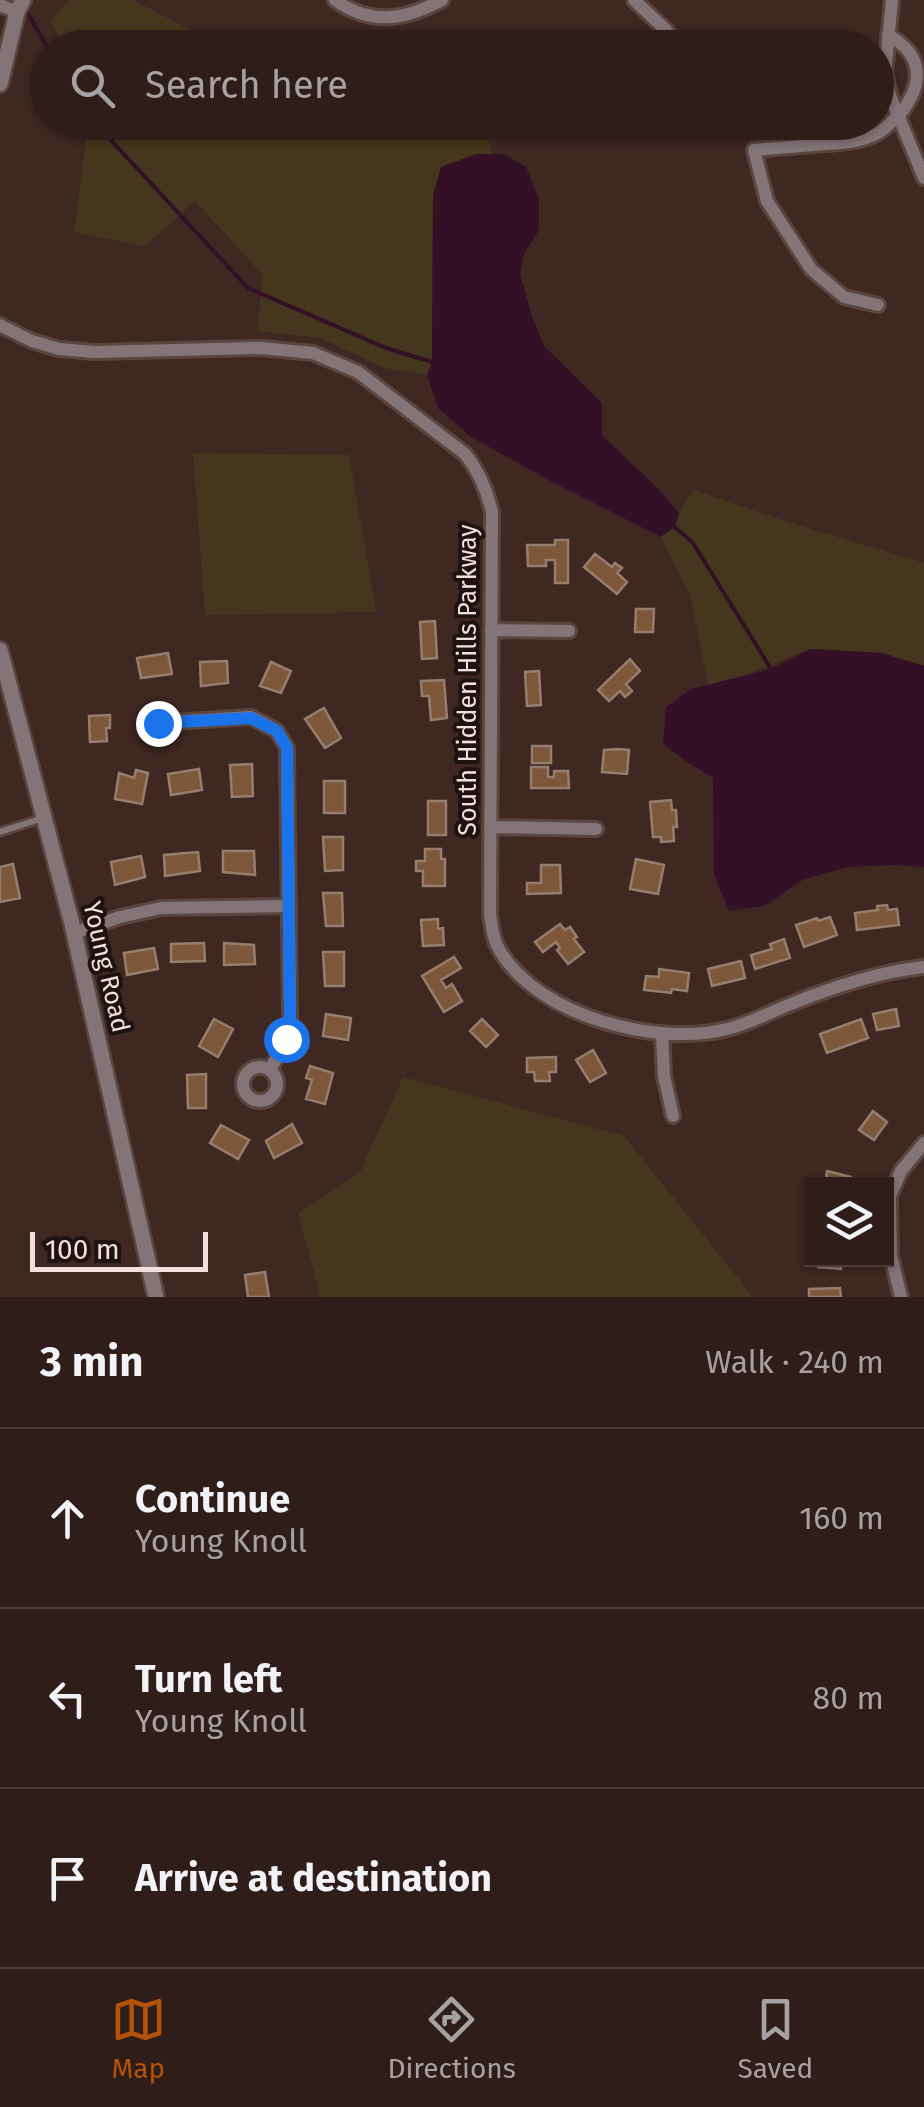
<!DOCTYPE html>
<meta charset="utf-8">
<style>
:root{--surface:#2f1d1a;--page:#372623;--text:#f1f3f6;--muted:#a7a2a2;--line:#4a3b39;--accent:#b45309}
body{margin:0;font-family:"Fira Sans",sans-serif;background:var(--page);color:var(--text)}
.controls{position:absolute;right:30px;bottom:30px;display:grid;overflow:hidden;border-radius:0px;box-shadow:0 2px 8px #0004}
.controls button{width:90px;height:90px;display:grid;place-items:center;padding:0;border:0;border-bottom:2px solid var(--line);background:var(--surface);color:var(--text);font:50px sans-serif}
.scale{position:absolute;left:30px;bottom:25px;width:178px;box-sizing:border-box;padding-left:10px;border:5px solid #f1e0dc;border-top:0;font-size:28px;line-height:35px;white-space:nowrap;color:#f1e0dc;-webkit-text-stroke:8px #1e1311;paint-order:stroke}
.stop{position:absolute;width:30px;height:30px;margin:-22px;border:8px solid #1a73e8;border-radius:50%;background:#fff}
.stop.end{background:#1a73e8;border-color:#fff;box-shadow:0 2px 10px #0008}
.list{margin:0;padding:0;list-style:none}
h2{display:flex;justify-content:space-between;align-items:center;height:130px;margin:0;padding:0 40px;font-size:42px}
h2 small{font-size:32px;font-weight:400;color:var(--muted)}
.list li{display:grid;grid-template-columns:65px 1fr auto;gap:30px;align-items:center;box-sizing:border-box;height:180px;padding:0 40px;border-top:2px solid var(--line)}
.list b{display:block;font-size:38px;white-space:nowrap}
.list p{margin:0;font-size:32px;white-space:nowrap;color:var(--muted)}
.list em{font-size:32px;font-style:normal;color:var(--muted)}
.icon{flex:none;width:55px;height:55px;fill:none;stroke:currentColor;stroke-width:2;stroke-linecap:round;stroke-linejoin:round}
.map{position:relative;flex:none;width:924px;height:1297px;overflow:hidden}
.search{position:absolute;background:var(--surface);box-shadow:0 2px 8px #0004;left:30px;right:30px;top:30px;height:110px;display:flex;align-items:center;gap:25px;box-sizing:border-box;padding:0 35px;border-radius:55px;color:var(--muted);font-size:38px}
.sheet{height:670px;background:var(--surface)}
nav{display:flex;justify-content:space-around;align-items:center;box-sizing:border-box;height:140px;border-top:2px solid var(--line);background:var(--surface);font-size:28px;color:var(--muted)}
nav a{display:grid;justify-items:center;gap:5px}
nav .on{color:var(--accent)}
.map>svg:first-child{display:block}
</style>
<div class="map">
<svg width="924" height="1297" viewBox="0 0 924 1297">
<rect width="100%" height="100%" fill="#3f2722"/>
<path fill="#45371d" d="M69,0H133L224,47H65L50,21Z
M368,122L375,126L395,122L484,123L492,154H476L432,237V362L427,375L384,368L321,338L257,331L263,275L195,201L145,246L74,232L88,123Z
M193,453L349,455L376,612L205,615Z
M693,490L788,522L924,563V666L882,653L810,649L735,679L708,685L690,595L661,537L679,514Z
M403,1077L624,1136L753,1297H317L319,1290L298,1213L360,1172Z"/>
<path fill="#331026" d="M476,154H504L526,167L539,199V230L524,254L520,274L533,319L544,346L602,403V435L656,487L679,513L675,527L661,537L554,483L471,437L438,408L427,375L432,362L433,195L441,167Z
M810,649L882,653L924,666V867L895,865L849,867L804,879L764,906L729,911L714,874L713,778L686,761L663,744L666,707L691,689L771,669Z"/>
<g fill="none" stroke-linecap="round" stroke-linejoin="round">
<path stroke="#331026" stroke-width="4" d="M28,14L48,48
M94,122L248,288L386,348L432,362
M675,527L693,543L771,669"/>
</g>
<path fill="#7c573a" stroke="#957e6d" stroke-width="2.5" d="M555,540H568V583H555V560H546V566H528L527,545H555Z
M595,554L612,567L615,563L622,568L617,573L627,582L617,594L584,567Z
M636,609H654L653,632H635Z
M435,621L437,658L422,659L420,622Z
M168,653L172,674L141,678L137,658Z
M630,659L640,671L626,684L632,691L625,697L620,691L609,701L598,690Z
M227,661L228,683L201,686L200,662Z
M271,662L291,671L281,693L260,686Z
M539,671L541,705L527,706L525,672Z
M444,680L447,718L431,720L429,696H422L421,681Z
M324,708L341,738L325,748L305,719Z
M110,715V728H106L107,741L90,742L89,716Z
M532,746H551V763H532Z
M618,749L629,750L627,774L602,772L604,750Z
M252,764L253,796L232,797L230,765Z
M531,767H548V777H554V771H568L569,788H531Z
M199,769L202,790L171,795L168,774Z
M136,770L148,773L142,804L115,799L119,773L134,778Z
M324,781H345V813H324Z
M671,800L672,810H676L677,827H673L674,841L661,842V837H653L650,802Z
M428,801H446V835H428Z
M323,837H343V870L325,871Z
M425,849H441V859H445V886H423V871H416V861H425Z
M223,851H254L255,875L223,872Z
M198,852L200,871L165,876L164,855Z
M141,856L145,877L115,885L111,862Z
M636,859L664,865L658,894L630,889Z
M13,864L20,898L0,902V867Z
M541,865H560L561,893L527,894V883H541Z
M323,893H342L343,926H326Z
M887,905L888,910L897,909L899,925L857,930L855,913L878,910L877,906Z
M830,917L837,935L804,947L796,925L817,918L818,921Z
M438,919V929L443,928L444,945L423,946L421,920Z
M560,924L565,930L570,927L577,937L574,939L584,952L568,964L557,950L560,948L556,942L543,952L535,942Z
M784,939L790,958L755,969L751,955L772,949L770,944Z
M204,943L205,961L171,962V944Z
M224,943L254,945L255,964L224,965Z
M154,948L158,969L127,975L124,953Z
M323,952H344V986H325Z
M454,957L461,968L441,980L446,988L452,984L462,1001L444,1012L422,976Z
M741,961L745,978L712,986L708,969Z
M659,969L689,973L687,991L672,989L671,993L644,990L646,976L659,977Z
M896,1009L899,1026L877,1030L873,1014Z
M326,1014L351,1018L348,1040L323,1036Z
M214,1019L233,1029L218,1057L199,1046Z
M482,1019L498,1035L486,1047L470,1031Z
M861,1019L868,1038L827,1053L820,1034Z
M593,1050L606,1073L590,1082L576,1060Z
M556,1057V1072H549L550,1081H535L534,1072H527V1058Z
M310,1066L333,1073L325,1104L306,1099L312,1080L306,1078Z
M206,1074V1108H188L187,1075Z
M873,1111L887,1122L874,1140L859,1130Z
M292,1124L302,1143L274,1158L266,1141Z
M221,1125L249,1140L238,1159L210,1143Z
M827,1171L851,1177L850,1184H825Z
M819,1260H841V1269L818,1267Z
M265,1272L269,1297H248L245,1275Z
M840,1288L841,1297H809V1289Z"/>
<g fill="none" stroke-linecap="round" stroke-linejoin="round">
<g stroke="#5b4540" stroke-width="11">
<path id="service" d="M0,832L43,818"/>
</g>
<g stroke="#5b4540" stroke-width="18">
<path id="minor" d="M335,0C371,26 405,20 442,0
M634,0L666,30L679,48
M892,0L885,74L891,98L924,178
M0,5L17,12
M878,305L844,297L811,269L767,201L754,150C777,148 801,146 825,144C837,143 851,143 863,139C886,132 885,126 901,113C924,83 924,55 888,35
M0,325L32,341L59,349L94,352L261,348L313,353L358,372L465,454C479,471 487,491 492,512L490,914C492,927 493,940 500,951C539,1016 656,1047 727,1029C749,1024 770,1012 791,1004C830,988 882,971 924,967
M491,630L569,631
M158,723L251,717L277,731L287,748L290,1018L287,1039L270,1070
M490,827L596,829
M74,933L120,917L161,908L288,906
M662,1033L664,1076L673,1116
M243 1084a17 17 0 1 1 34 0a17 17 0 1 1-34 0Z
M901,1297L891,1256L890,1196L901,1171L924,1143"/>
</g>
<g stroke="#5b4540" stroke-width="20">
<path id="tertiary" d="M0,84L17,12L23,0
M0,650L72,924L156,1297"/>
</g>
<use href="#service" stroke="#837577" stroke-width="6"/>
<use href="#minor" stroke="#837577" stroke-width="12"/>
<use href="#tertiary" stroke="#837577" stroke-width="15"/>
</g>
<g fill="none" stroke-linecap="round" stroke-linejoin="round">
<path stroke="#1a73e8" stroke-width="12" d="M158,723L251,718L277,731L287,748L290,1018L286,1039"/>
</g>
<g text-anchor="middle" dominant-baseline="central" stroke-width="8" stroke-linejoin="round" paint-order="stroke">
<g font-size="25" fill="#f1e0dc" stroke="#1e1311">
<text transform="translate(468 680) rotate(-90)">South Hidden Hills Parkway</text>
<text transform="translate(106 967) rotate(77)">Young Road</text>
</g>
</g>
</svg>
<div class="controls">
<button><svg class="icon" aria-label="layers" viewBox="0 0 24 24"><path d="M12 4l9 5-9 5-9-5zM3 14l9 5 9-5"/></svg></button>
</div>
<div class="scale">100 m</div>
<div class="stop" style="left:286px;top:1039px"></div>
<div class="stop end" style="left:158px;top:723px"></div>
<div class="search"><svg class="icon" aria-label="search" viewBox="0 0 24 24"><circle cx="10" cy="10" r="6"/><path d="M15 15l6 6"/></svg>Search here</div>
</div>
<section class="sheet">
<h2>3 min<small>Walk · 240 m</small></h2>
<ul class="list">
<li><svg class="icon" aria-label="ahead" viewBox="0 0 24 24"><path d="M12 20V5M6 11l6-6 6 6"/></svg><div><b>Continue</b><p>Young Knoll</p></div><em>160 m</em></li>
<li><svg class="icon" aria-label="left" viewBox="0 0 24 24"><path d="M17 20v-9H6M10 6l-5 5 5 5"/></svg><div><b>Turn left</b><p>Young Knoll</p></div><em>80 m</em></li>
<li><svg class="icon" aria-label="arrive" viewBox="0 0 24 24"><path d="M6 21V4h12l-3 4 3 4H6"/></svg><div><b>Arrive at destination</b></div></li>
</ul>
</section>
<nav>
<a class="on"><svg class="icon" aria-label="map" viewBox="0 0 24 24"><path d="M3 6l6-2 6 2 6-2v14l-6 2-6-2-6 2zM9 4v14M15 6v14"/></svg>Map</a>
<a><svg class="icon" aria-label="directions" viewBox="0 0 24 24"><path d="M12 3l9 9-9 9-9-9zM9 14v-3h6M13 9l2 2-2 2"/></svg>Directions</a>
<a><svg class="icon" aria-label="saved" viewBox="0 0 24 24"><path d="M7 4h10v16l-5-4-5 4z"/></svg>Saved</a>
</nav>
